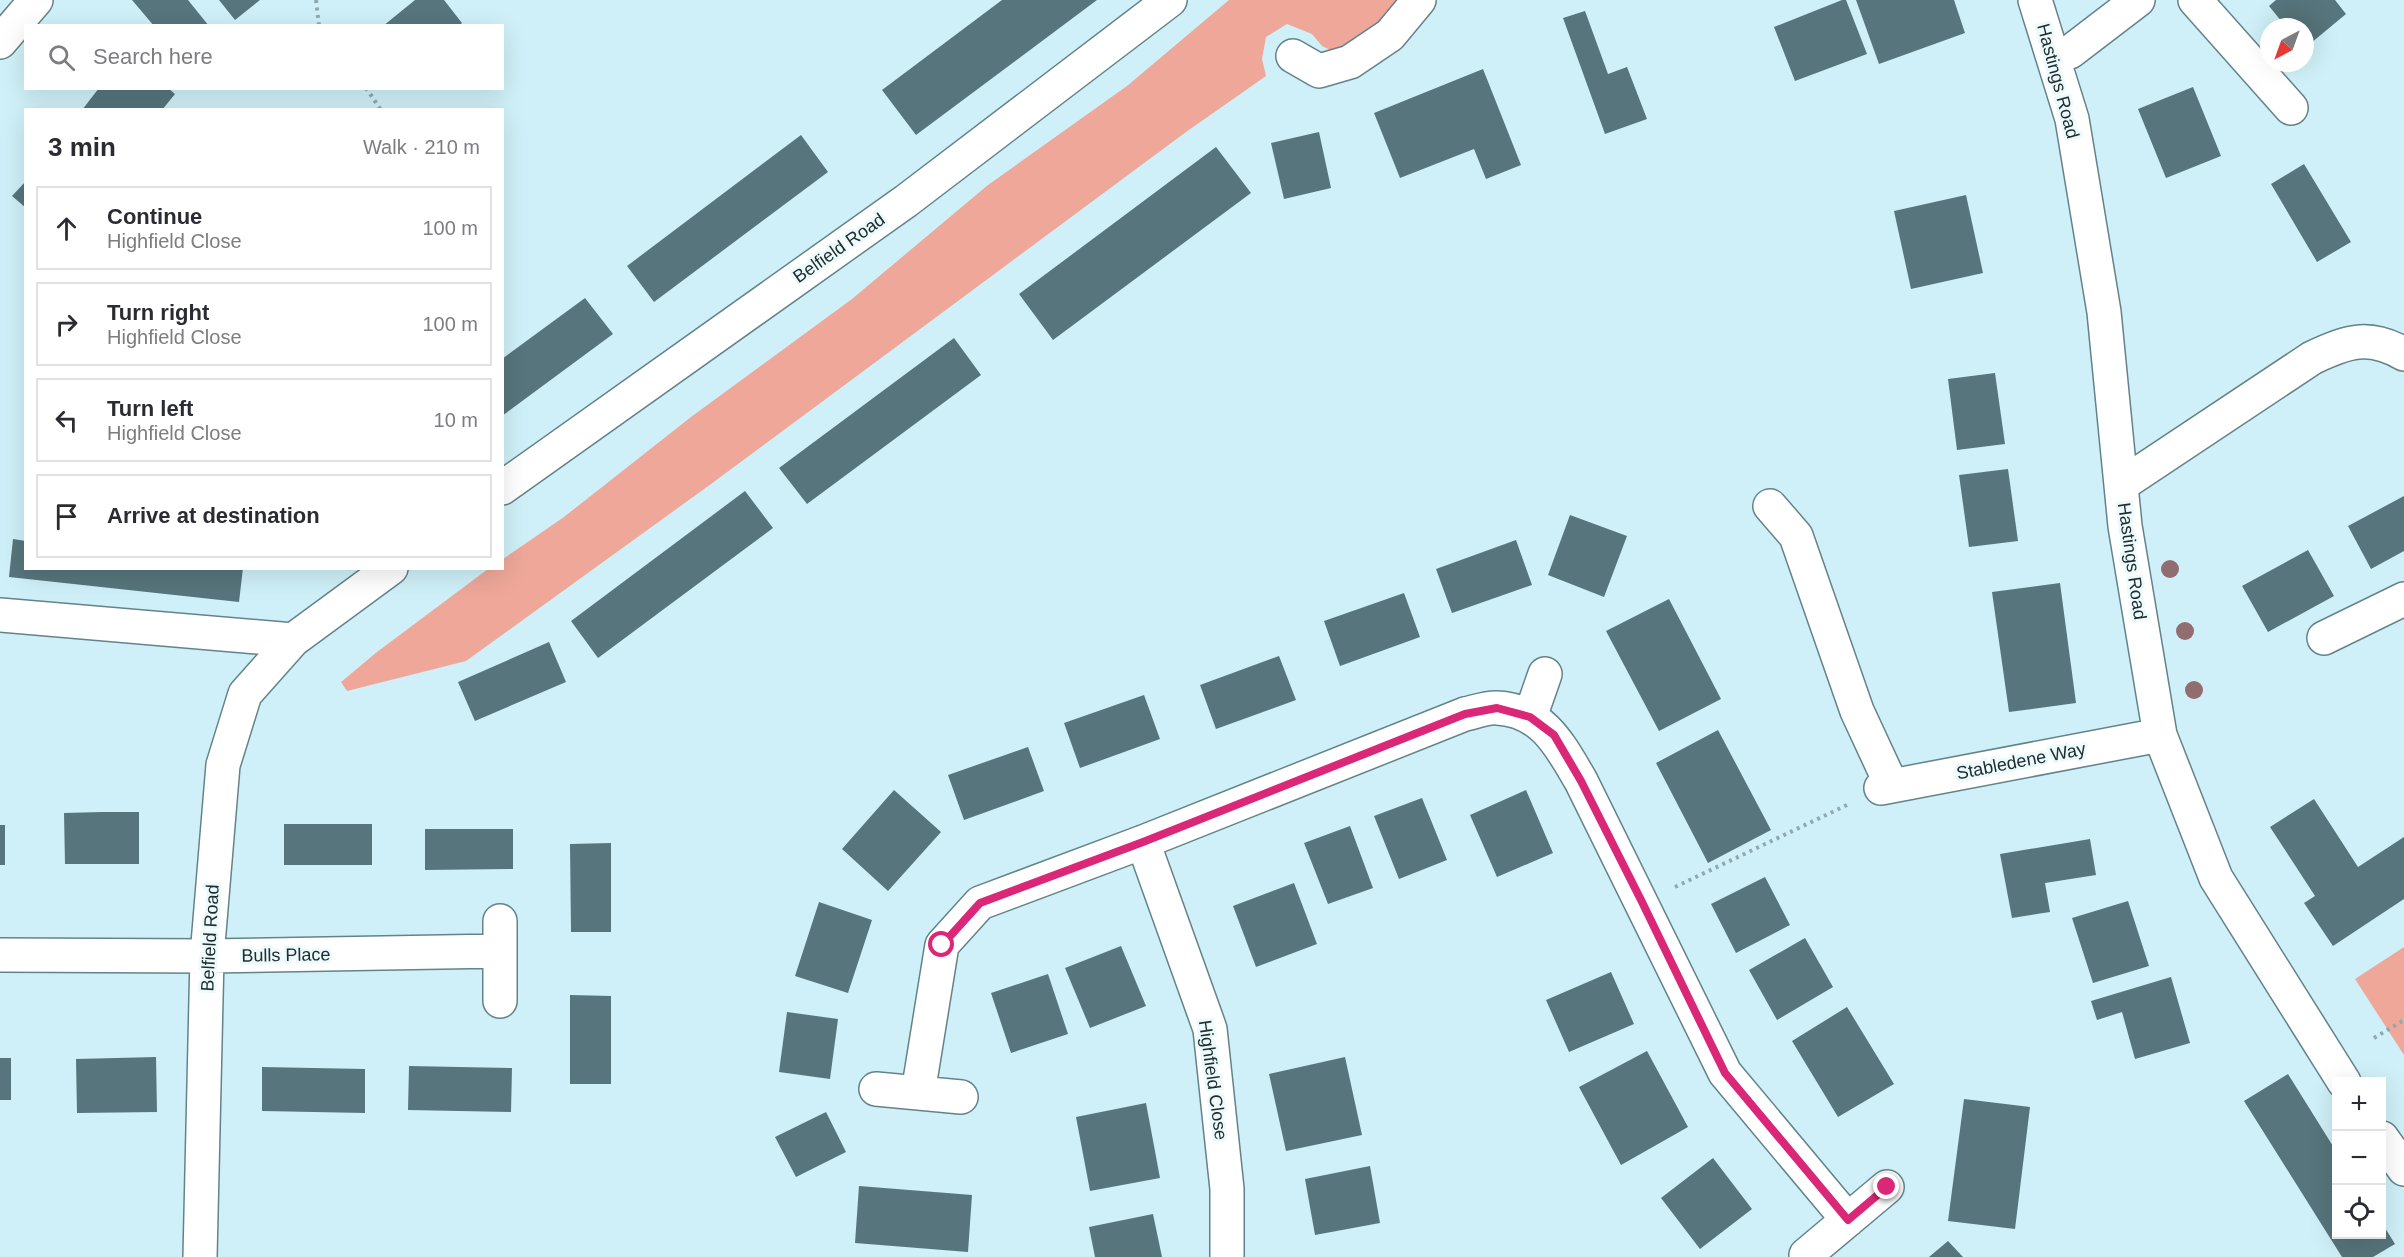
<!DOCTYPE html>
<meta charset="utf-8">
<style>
:root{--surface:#fff;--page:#f2f2f3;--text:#2b2b33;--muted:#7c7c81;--line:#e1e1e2}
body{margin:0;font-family:Arial,sans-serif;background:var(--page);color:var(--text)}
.controls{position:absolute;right:18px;bottom:18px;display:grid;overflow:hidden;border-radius:0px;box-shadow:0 6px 24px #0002}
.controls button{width:54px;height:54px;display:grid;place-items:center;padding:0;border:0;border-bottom:2px solid var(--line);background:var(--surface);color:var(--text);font:30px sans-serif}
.compass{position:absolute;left:2260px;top:18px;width:54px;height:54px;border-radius:50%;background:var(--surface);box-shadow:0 6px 24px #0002;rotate:221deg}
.stop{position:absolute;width:18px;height:18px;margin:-14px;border:4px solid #db2777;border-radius:50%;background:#fff}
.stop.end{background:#db2777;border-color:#fff;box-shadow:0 2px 6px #0008}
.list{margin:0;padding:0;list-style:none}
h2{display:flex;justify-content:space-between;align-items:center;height:78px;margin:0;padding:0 24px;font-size:26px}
h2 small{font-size:20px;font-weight:400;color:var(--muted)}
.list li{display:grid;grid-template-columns:39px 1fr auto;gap:18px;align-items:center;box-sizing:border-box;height:84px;margin:0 12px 12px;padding:0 12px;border:2px solid var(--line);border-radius:0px}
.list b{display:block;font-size:22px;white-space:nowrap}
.list p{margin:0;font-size:20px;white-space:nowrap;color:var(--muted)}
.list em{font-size:20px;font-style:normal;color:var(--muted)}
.icon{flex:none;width:33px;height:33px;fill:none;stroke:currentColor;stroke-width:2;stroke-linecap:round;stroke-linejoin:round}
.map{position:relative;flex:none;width:2404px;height:1257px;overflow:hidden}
.search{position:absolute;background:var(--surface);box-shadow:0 6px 24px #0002;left:24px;top:24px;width:480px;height:66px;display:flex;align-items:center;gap:15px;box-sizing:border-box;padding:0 21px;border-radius:0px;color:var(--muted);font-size:22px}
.panel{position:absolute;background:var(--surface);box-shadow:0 6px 24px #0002;left:24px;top:108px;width:480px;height:462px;border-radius:0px}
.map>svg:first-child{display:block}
</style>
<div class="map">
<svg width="2404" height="1257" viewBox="0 0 2404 1257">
<rect width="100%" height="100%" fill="#cff0f8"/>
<path fill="#eea799" d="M1229,0H1397L1377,27L1336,53L1322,46L1312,34L1287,24L1266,37L1262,59L1266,76L1186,132L711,484L466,661L347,691L341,682L377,652L488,569L502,568L503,559L564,517L691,417L852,299L988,185L1127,86Z
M2404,947V1055L2355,979Z"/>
<path fill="#57757c" d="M132,0H188L209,26H154Z
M219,0H260L235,20Z
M415,0H444L462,23L459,26H383Z
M1002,0H1097L916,135L882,90Z
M1842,0H1846L1867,54L1795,81L1774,27Z
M1856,0H1954L1965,33L1879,64Z
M2276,0H2335L2346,14L2305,48V27H2286L2269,6Z
M1585,11L1608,74L1627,67L1647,119L1605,134L1563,18Z
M1483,69L1521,165L1486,179L1474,149L1400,178L1374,113Z
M2193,87L2221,156L2166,178L2138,109Z
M99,88H168L175,94L162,110H82Z
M1319,132L1331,188L1284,199L1271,143Z
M801,135L828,172L654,302L627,266Z
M1216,147L1251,193L1053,340L1019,294Z
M2304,164L2351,242L2317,262L2271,184Z
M26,181V208L12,196Z
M1966,195L1983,273L1911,289L1894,211Z
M585,298L613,334L502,416V359Z
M954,338L981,375L807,504L779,468Z
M1995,373L2005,444L1957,450L1948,379Z
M2008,469L2018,541L1969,547L1959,475Z
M745,491L773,528L598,658L571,621Z
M2404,496V551L2371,569L2348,526Z
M1570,515L1627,536L1604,597L1548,575Z
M13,539L26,541V568H243L239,602L9,577Z
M1516,540L1532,585L1452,613L1436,569Z
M2308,550L2334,596L2268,632L2242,586Z
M2060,583L2076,703L2009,712L1992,592Z
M1404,593L1420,637L1340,666L1324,621Z
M1669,599L1721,699L1659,731L1606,631Z
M549,642L566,682L475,721L458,682Z
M1279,656L1296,700L1216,729L1200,685Z
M1144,695L1160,739L1080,768L1064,723Z
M1718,730L1771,830L1708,863L1656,763Z
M1028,747L1044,791L964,820L948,775Z
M894,790L941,832L888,891L842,849Z
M1526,790L1553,853L1497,877L1470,815Z
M1422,798L1447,860L1399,879L1374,816Z
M2314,799L2358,867L2404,837V899L2333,946L2304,903L2315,896L2270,827Z
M102,812H139V864H65L64,813Z
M284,824H372V865H284Z
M0,825H5V865H0Z
M1350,826L1373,888L1328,904L1304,843Z
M425,829H513V869L425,870Z
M2090,839L2096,875L2045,883L2050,912L2012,918L2000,854Z
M611,843V932H571L570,844Z
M1765,877L1790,925L1736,953L1711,904Z
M1294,883L1317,944L1256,967L1233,906Z
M2128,901L2149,966L2093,983L2072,918Z
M819,902L872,920L848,993L795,976Z
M1805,938L1833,987L1777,1020L1749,970Z
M1121,946L1146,1006L1090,1028L1065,968Z
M1611,972L1634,1024L1569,1052L1546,1000Z
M1048,974L1068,1034L1011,1053L991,993Z
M2171,977L2190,1043L2135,1059L2122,1012L2097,1020L2091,1001Z
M570,995L611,996V1084H570Z
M1847,1007L1894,1084L1838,1117L1792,1041Z
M787,1012L838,1019L830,1079L779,1072Z
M1647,1051L1688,1127L1621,1165L1579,1087Z
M156,1057L157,1112L77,1113L76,1059Z
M1345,1057L1362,1135L1286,1151L1269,1074Z
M0,1058H11V1100H0Z
M409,1066L512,1068L511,1112L408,1110Z
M262,1067L365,1069V1113L262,1111Z
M2288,1074L2336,1151V1234H2382V1223L2395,1244L2373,1257H2342L2244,1101Z
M1964,1099L2030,1107L2015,1229L1948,1221Z
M1146,1103L1160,1178L1090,1191L1076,1117Z
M826,1112L846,1152L796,1177L775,1137Z
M1713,1158L1752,1209L1700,1249L1661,1198Z
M1370,1166L1380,1223L1315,1235L1305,1179Z
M859,1186L972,1195L968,1252L855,1243Z
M1153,1214L1162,1257H1095L1089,1227Z
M1948,1241L1963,1257H1929Z"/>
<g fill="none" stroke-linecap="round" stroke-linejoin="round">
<g stroke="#648389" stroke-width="36">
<path id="minor" d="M2035,0L2072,119L2104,312L2125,526L2160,735L2216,878L2344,1082
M2195,0L2291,108
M0,42L36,0
M1293,56L1319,71L1350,62L1390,35L1419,0
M2053,56L2070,52L2138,0
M2121,485L2312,358C2347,341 2369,334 2404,354
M502,488L906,201L1170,0
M1770,506L1796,536L1857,711L1889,780L1881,788
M0,615L293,640L391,568
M2324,638L2404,599
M1530,717L1545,674
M1881,788L2160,735
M1143,842L1210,1029L1227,1189V1257
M0,955L207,956L499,951
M500,1001V921
M876,1089L961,1097
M918,1093L942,945L980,903L1143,842L1465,714C1475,712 1488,707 1497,708C1543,710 1561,747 1581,781L1725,1073L1848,1220
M2382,1138L2404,1169
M1806,1255L1887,1187
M200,1257L207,956L223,765L245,694L293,640"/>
</g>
<path stroke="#90a9b0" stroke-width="4" stroke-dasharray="3 4.5" stroke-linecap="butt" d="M316,0L319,26
M366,88L381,110
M1675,887L1847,805
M2374,1038L2404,1020"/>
<use href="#minor" stroke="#fff" stroke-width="33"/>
</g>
<g fill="#916d70">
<circle cx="2170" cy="569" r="9"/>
<circle cx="2185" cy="631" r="9"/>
<circle cx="2194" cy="690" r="9"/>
</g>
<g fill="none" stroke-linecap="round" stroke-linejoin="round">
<path stroke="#db2777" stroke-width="8" d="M942,945L980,903L1143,842L1465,714L1497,708L1530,717L1554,735L1581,781L1642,902L1725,1073L1848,1220L1887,1187"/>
</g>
<g text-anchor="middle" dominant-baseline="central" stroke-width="6" stroke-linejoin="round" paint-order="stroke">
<g font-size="18" fill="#212e31" stroke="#ecfafc">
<text transform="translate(2058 81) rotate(75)">Hastings Road</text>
<text transform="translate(839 248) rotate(-35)">Belfield Road</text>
<text transform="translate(2132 561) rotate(82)">Hastings Road</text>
<text transform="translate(2021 761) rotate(-11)">Stabledene Way</text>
<text transform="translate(210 938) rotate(-87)">Belfield Road</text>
<text transform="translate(286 955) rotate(-1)">Bulls Place</text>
<text transform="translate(1213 1080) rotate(82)">Highfield Close</text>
</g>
</g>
</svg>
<div class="controls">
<button>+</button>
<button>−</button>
<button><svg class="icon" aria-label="locate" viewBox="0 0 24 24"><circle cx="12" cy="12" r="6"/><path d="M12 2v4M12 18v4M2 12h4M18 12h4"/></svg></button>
</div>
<svg class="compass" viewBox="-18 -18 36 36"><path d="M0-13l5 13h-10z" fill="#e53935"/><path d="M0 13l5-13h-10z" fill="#7c7c81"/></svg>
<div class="stop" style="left:942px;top:945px"></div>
<div class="stop end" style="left:1887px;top:1187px"></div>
<div class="search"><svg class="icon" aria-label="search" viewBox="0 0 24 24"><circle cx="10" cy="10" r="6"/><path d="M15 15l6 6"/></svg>Search here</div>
<section class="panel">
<h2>3 min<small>Walk · 210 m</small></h2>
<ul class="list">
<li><svg class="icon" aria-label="ahead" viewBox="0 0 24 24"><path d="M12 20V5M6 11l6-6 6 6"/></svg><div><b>Continue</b><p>Highfield Close</p></div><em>100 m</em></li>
<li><svg class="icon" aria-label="right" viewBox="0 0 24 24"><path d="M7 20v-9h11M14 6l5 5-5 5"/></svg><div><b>Turn right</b><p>Highfield Close</p></div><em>100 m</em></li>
<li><svg class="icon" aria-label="left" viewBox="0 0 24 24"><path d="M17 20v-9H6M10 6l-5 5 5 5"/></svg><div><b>Turn left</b><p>Highfield Close</p></div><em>10 m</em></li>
<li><svg class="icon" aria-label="arrive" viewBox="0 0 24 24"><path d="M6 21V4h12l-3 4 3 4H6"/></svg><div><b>Arrive at destination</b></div></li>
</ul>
</section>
</div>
